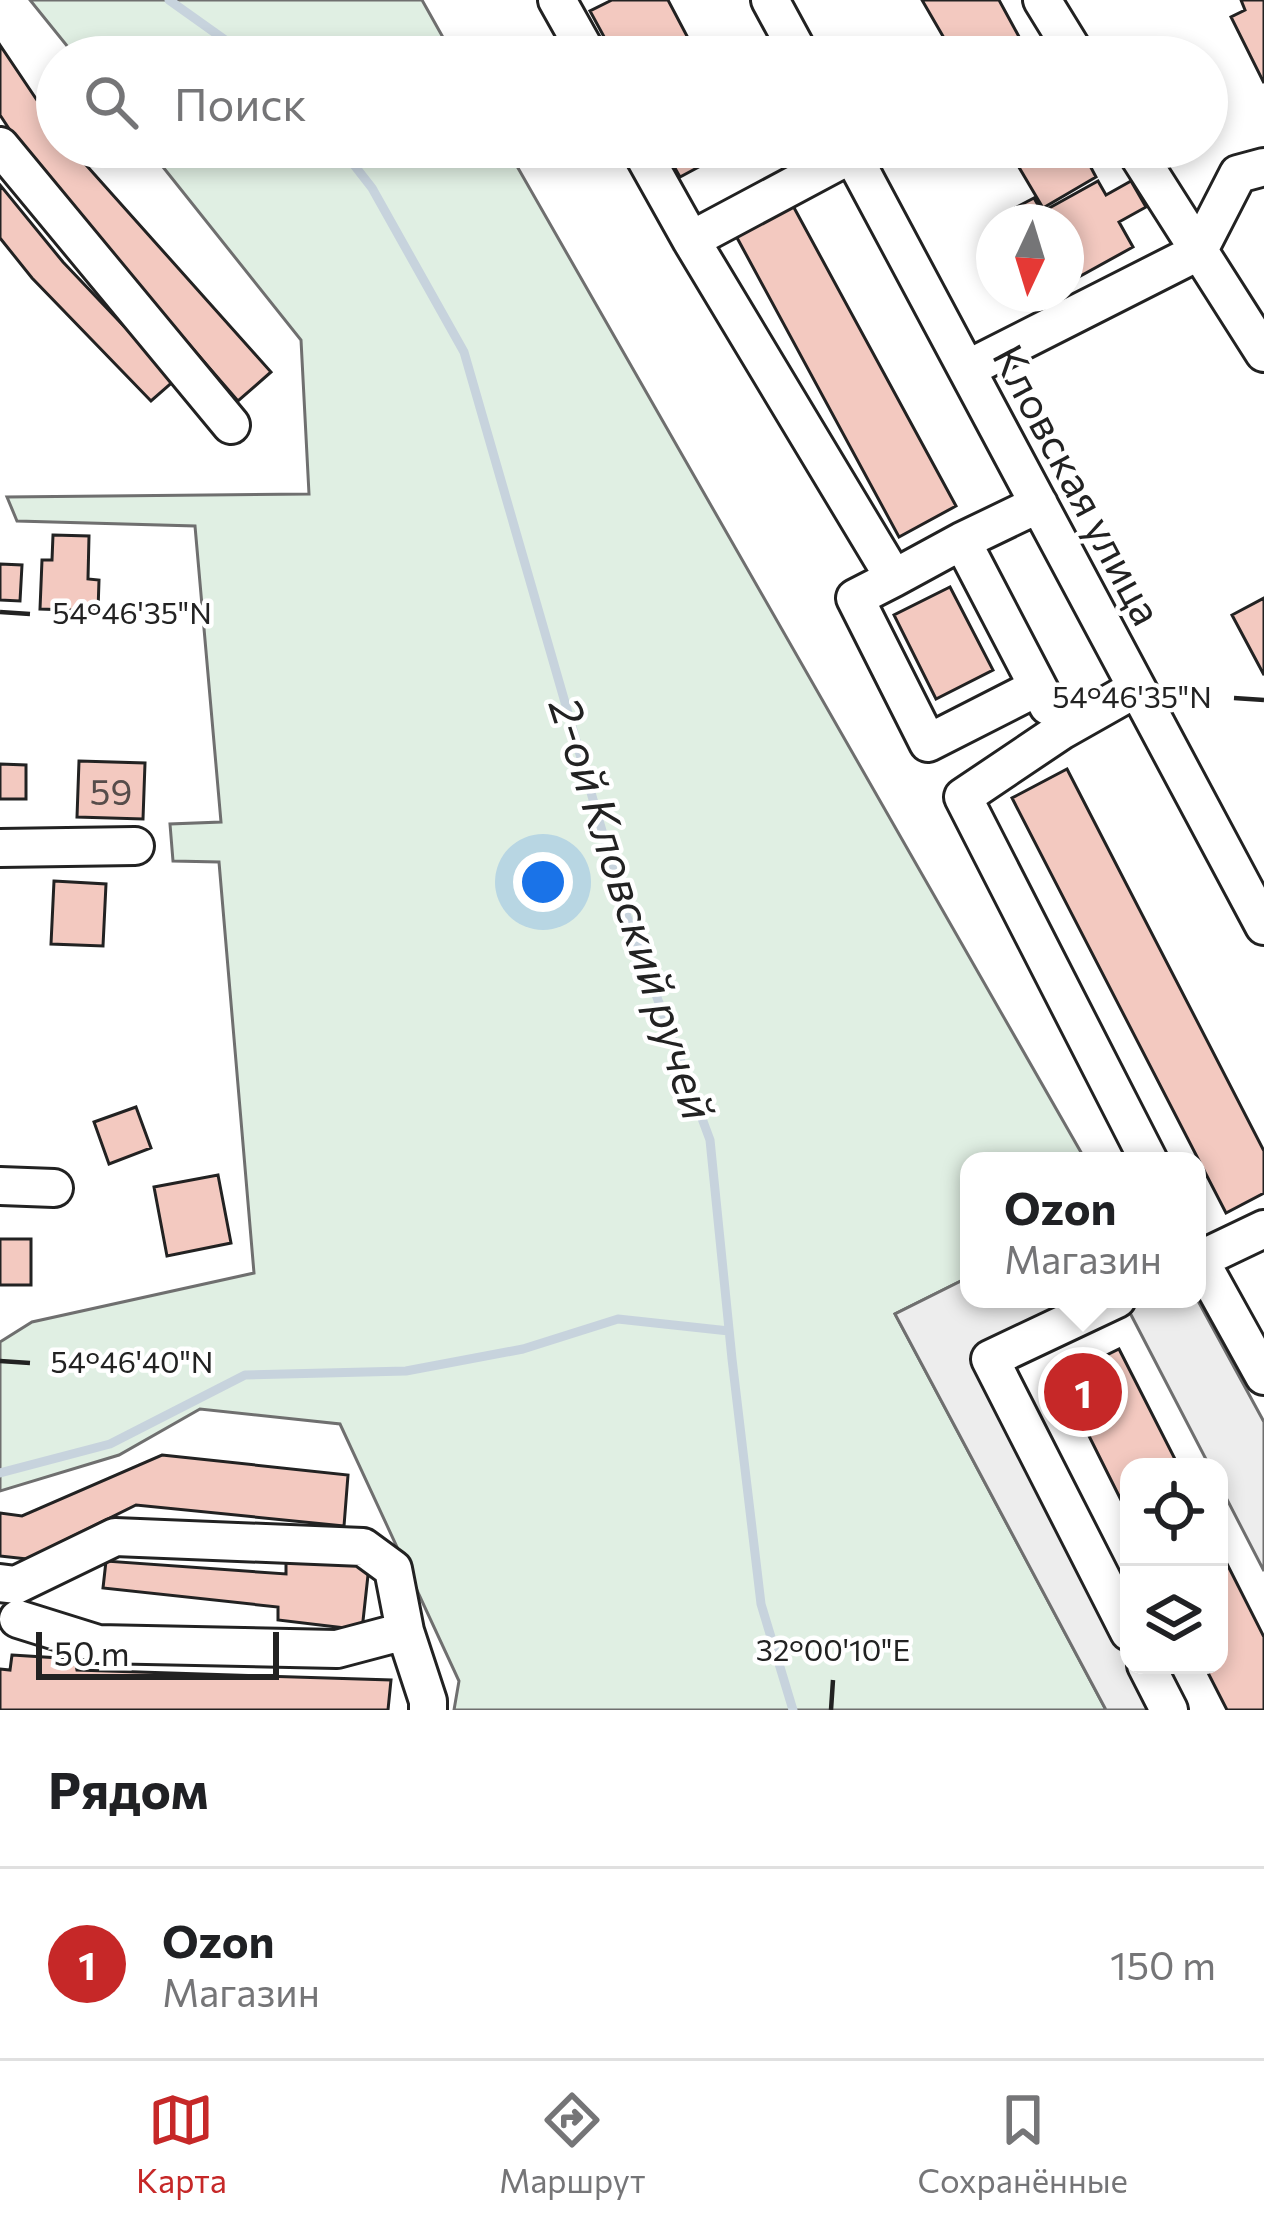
<!DOCTYPE html>
<html lang="ru">
<meta charset="utf-8">
<style>
:root{--surface:#fff;--page:#f2f2f2;--text:#202124;--muted:#757577;--line:#e0e0e0;--accent:#c62828}
body{margin:0;font-family:Commissioner,sans-serif;background:var(--page);color:var(--text)}
.controls{position:absolute;right:36px;bottom:36px;display:grid;overflow:hidden;border-radius:24px;box-shadow:0 6px 18px #0003}
.controls button{width:108px;height:108px;display:grid;place-items:center;padding:0;border:0;border-bottom:3px solid var(--line);background:var(--surface);color:var(--text);font:60px sans-serif}
.compass{position:absolute;left:976px;top:204px;width:108px;height:108px;border-radius:50%;background:var(--surface);box-shadow:0 6px 18px #0003;rotate:184deg}
.scale{position:absolute;left:36px;bottom:30px;width:243px;box-sizing:border-box;padding-left:12px;border:6px solid #222;border-top:0;font-size:33px;line-height:42px;white-space:nowrap;color:#222;-webkit-text-stroke:9px #fff;paint-order:stroke}
.you{position:absolute;left:543px;top:882px;width:42px;height:42px;margin:-30px;border:9px solid #fff;border-radius:50%;background:#1a73e8;box-shadow:0 0 0 18px #1a73e833}
.badge{display:grid;place-items:center;width:78px;height:78px;border-radius:50%;background:var(--accent);color:#fff;font-size:39px;font-weight:700}
.pin{position:absolute;translate:-50% -50%;border:6px solid #fff;box-shadow:0 3px 12px #0006}
.popup{position:absolute;left:960px;top:1152px;width:246px;height:156px;box-sizing:border-box;display:grid;place-content:center;border-radius:24px;background:var(--surface);filter:drop-shadow(0 3px 9px #0005);font-size:39px;white-space:nowrap;color:var(--muted)}
.popup b{font-size:45px;color:var(--text)}
.popup::after{content:'';position:absolute;left:50%;top:100%;margin-left:-24px;border:24px solid transparent;border-top-color:var(--surface)}
.list{margin:0;padding:0;list-style:none}
h2{display:flex;justify-content:space-between;align-items:center;height:156px;margin:0;padding:0 48px;font-size:51px}
h2 small{font-size:39px;font-weight:400;color:var(--muted)}
.list li{display:grid;grid-template-columns:78px 1fr auto;gap:36px;align-items:center;box-sizing:border-box;height:192px;padding:0 48px;border-top:3px solid var(--line)}
.list b{display:block;font-size:45px;white-space:nowrap}
.list p{margin:0;font-size:39px;white-space:nowrap;color:var(--muted)}
.list em{font-size:39px;font-style:normal;color:var(--muted)}
.icon{flex:none;width:66px;height:66px;fill:none;stroke:currentColor;stroke-width:2;stroke-linecap:round;stroke-linejoin:round}
.map{position:relative;flex:none;width:1264px;height:1710px;overflow:hidden}
.search{position:absolute;background:var(--surface);box-shadow:0 6px 18px #0003;left:36px;right:36px;top:36px;height:132px;display:flex;align-items:center;gap:30px;box-sizing:border-box;padding:0 42px;border-radius:66px;color:var(--muted);font-size:45px}
.sheet{height:348px;background:var(--surface)}
nav{display:flex;justify-content:space-around;align-items:center;box-sizing:border-box;height:168px;border-top:3px solid var(--line);background:var(--surface);font-size:33px;color:var(--muted)}
nav a{display:grid;justify-items:center;gap:6px}
nav .on{color:var(--accent)}
.map>svg:first-child{display:block}
</style>
<div class="map">
<svg width="1264" height="1710" viewBox="0 0 1264 1710">
<rect width="100%" height="100%" fill="#fff"/>
<path fill="#e0efe3" stroke="#6f6f6f" stroke-width="3" d="M30,0H422L454,57H76Z
M147,147H506L1086,1161H969V1277L895,1314L1106,1710H454L459,1681L340,1424L200,1409L119,1455L0,1491V1342L32,1322L254,1273L219,862L173,861L170,824L221,822L195,526L17,521L7,497L309,494L301,340Z"/>
<path fill="#ededed" stroke="#6f6f6f" stroke-width="3" d="M969,1277V1299H1091L973,1361L1153,1710H1106L895,1314Z
M1146,1299H1197L1264,1422V1571L1219,1484V1467H1210L1128,1309Z"/>
<g fill="none" stroke-linecap="round" stroke-linejoin="round">
<path stroke="#c7d3dd" stroke-width="9" d="M169,0L249,57
M340,147L372,188L464,352L626,914L710,1140L732,1359L761,1604L793,1710
M0,1473L110,1444L245,1375L406,1371L523,1349L618,1319L729,1331"/>
</g>
<path fill="#f3c9c0" stroke="#222" stroke-width="3" d="M612,0H668L698,57H615L590,11Z
M922,0H999L1030,57H955Z
M1241,0H1264V83L1231,17L1245,10Z
M0,45L57,130V147H70L271,372L238,401L31,162L0,115Z
M663,147H736L680,177Z
M1007,147H1080L1096,177L1043,208Z
M1098,181L1106,195L1131,181L1146,207L1119,222L1133,247L1066,284V222H1015L1009,211L1034,198L1042,212Z
M0,185L63,262L175,380L151,401L32,278L0,238Z
M792,204L956,506L899,537L735,234Z
M53,535L89,536L88,579L99,580L98,611L40,609L42,560H52Z
M0,564L22,565L20,601L0,600Z
M950,587L993,670L936,699L894,615Z
M1264,598V675L1232,615Z
M79,761L145,763L143,819L77,817Z
M0,764L26,765V799H0Z
M1067,769L1264,1151V1193L1226,1213L1012,798Z
M54,881L106,884L103,946L51,944Z
M136,1107L151,1148L109,1164L94,1122Z
M218,1175L231,1243L167,1256L154,1187Z
M0,1239H31V1285H0Z
M1119,1349L1179,1467H1129V1516L1060,1378Z
M162,1455L348,1475L344,1526L136,1505L27,1559L0,1556V1513L22,1516Z
M1219,1548L1264,1637V1710H1227L1204,1665H1219Z
M286,1558L369,1566L362,1630L278,1620V1607L103,1588L106,1561L286,1574Z
M12,1655L75,1659L77,1670L391,1680L388,1710H0V1669L10,1670Z"/>
<g fill="none" stroke-linecap="round" stroke-linejoin="round">
<g stroke="#222" stroke-width="42">
<path id="minor" d="M557,0L589,57
M770,0L801,57
M1042,0L1077,57
M0,146L231,425
M639,147L691,240
M848,147L1264,926
M1133,147L1264,353
M852,154L691,240L894,578L962,541L1039,504
M967,369L1198,252L1238,174L1264,167
M962,541L1048,706
M894,578L855,598L928,743L1038,687
M1137,688L1061,731L963,797L1149,1161
M0,848L135,846
M0,1186L54,1188
M1197,1255L1264,1376
M1197,1261L1264,1229
M1117,1299L990,1359L1129,1632
M0,1583L16,1585L115,1537L363,1547L393,1569L405,1631L428,1701V1710
M18,1619L98,1644L337,1649L405,1631
M1146,1665L1169,1710"/>
</g>
<use href="#minor" stroke="#fff" stroke-width="36"/>
</g>
<path fill="none" stroke="#222" stroke-width="4.5" d="M0,612L30,614M1234,698L1264,700M0,1361L30,1363M831,1710L833,1680"/>
<g text-anchor="middle" dominant-baseline="central" stroke-width="9" stroke-linejoin="round" paint-order="stroke">
<g font-size="36" fill="#564c4a">
<text x="111" y="790">59</text>
</g>
<g font-size="42" fill="#222" stroke="#fff">
<text transform="translate(1079 484) rotate(62)">Кловская улица</text>
</g>
<g font-size="45" font-style="italic" fill="#222" stroke="#fff">
<text transform="translate(634 908) rotate(72)">2-ой Кловский ручей</text>
</g>
</g>
<g font-size="30" text-anchor="middle" fill="#222" stroke="#fff" stroke-width="9" stroke-linejoin="round" paint-order="stroke">
<text x="132" y="624">54°46'35"N</text>
<text x="1132" y="708">54°46'35"N</text>
<text x="132" y="1373">54°46'40"N</text>
<text x="833" y="1661">32°00'10"E</text>
</g>
</svg>
<div class="controls">
<button><svg class="icon" aria-label="locate" viewBox="0 0 24 24"><circle cx="12" cy="12" r="6"/><path d="M12 2v4M12 18v4M2 12h4M18 12h4"/></svg></button>
<button><svg class="icon" aria-label="layers" viewBox="0 0 24 24"><path d="M12 4l9 5-9 5-9-5zM3 14l9 5 9-5"/></svg></button>
</div>
<svg class="compass" viewBox="-18 -18 36 36"><path d="M0-13l5 13h-10z" fill="#e53935"/><path d="M0 13l5-13h-10z" fill="#757577"/></svg>
<div class="scale">50 m</div>
<div class="you"></div>
<div class="pin badge" style="left:1083px;top:1392px">1</div>
<div class="popup"><b>Ozon</b>Магазин</div>
<div class="search"><svg class="icon" aria-label="search" viewBox="0 0 24 24"><circle cx="10" cy="10" r="6"/><path d="M15 15l6 6"/></svg>Поиск</div>
</div>
<section class="sheet">
<h2>Рядом<small></small></h2>
<ul class="list">
<li><span class="badge">1</span><div><b>Ozon</b><p>Магазин</p></div><em>150 m</em></li>
</ul>
</section>
<nav>
<a class="on"><svg class="icon" aria-label="map" viewBox="0 0 24 24"><path d="M3 6l6-2 6 2 6-2v14l-6 2-6-2-6 2zM9 4v14M15 6v14"/></svg>Карта</a>
<a><svg class="icon" aria-label="directions" viewBox="0 0 24 24"><path d="M12 3l9 9-9 9-9-9zM9 14v-3h6M13 9l2 2-2 2"/></svg>Маршрут</a>
<a><svg class="icon" aria-label="saved" viewBox="0 0 24 24"><path d="M7 4h10v16l-5-4-5 4z"/></svg>Сохранённые</a>
</nav>
